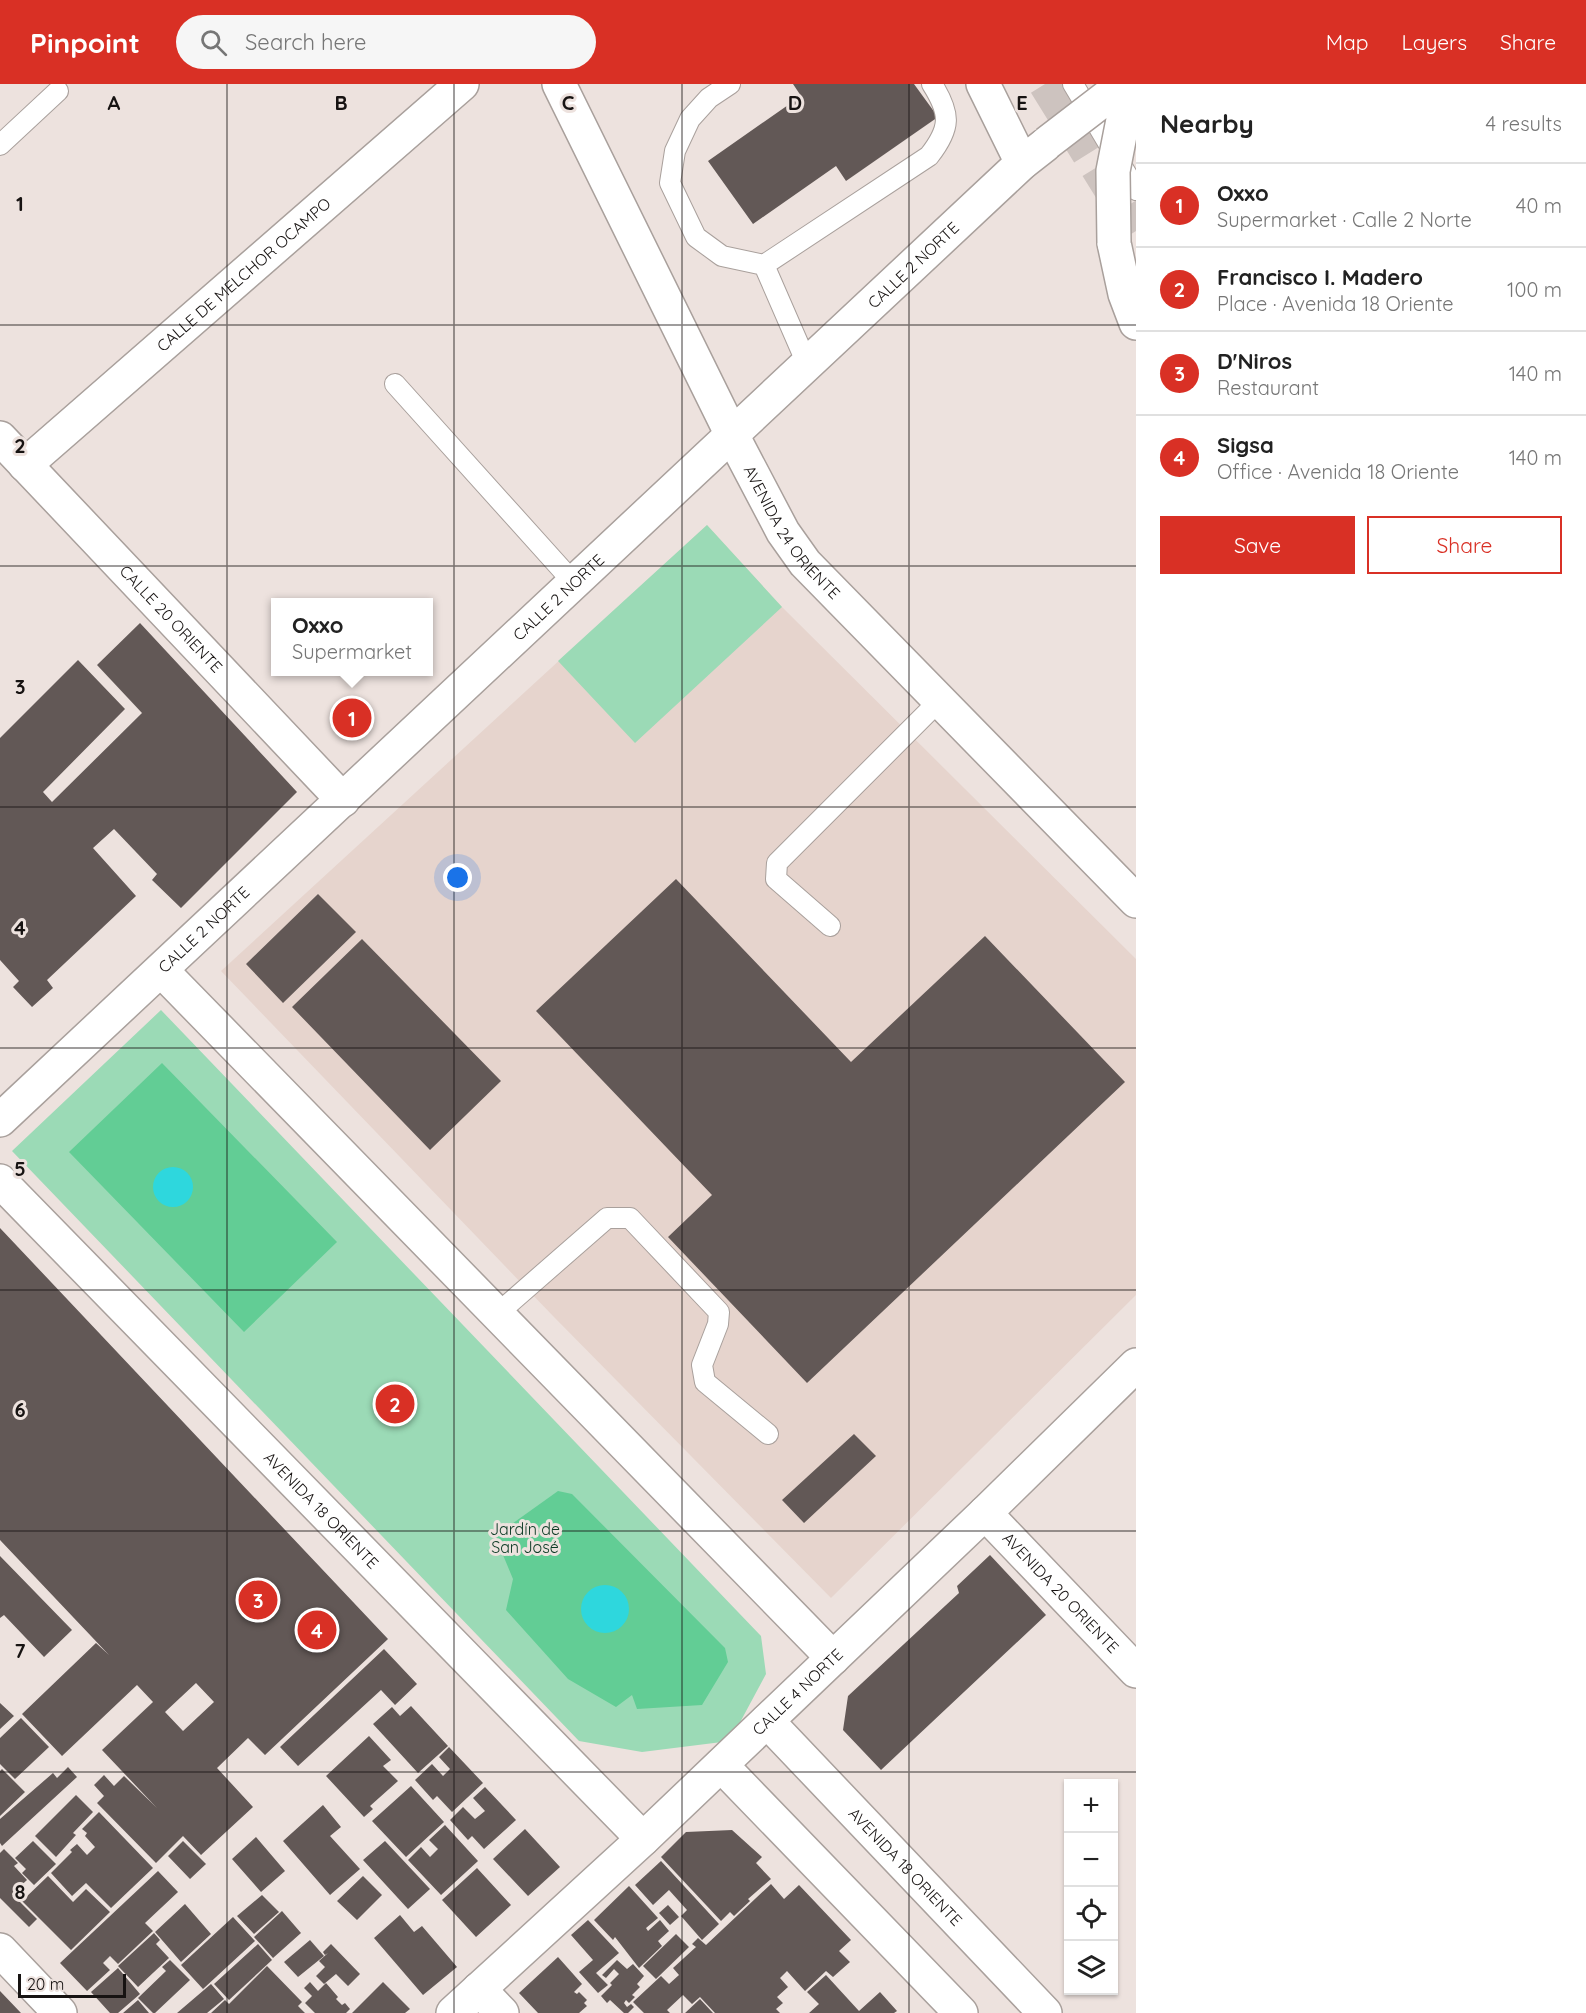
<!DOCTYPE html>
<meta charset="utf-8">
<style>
:root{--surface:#fff;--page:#f6f6f6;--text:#222;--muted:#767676;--line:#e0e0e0;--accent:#d93025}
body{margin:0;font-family:Quicksand,sans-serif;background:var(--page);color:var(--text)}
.controls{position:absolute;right:18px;bottom:18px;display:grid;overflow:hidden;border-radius:0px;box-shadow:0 2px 4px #0004}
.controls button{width:54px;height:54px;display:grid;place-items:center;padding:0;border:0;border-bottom:2px solid var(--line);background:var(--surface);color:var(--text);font:30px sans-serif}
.scale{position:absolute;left:18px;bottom:15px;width:108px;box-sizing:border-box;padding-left:6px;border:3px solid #171312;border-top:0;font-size:16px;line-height:21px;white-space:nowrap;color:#171312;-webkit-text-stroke:4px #ede2de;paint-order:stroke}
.you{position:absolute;left:458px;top:794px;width:21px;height:21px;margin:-15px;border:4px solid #fff;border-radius:50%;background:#1a73e8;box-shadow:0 0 0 9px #1a73e833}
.badge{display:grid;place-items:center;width:39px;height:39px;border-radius:50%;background:var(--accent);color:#fff;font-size:20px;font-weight:700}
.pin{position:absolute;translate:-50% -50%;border:3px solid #fff;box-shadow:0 2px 6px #0006}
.popup{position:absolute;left:271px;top:514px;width:162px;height:78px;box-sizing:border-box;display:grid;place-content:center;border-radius:0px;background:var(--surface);filter:drop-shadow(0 2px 4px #0005);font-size:20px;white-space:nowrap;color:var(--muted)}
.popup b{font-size:22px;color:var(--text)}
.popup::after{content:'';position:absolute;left:50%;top:100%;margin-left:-12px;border:12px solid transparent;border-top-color:var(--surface)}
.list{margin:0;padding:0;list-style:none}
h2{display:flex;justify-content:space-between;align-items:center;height:78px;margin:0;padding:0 24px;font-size:26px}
h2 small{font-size:20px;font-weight:400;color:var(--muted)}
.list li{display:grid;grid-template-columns:39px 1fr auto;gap:18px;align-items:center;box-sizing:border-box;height:84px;padding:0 24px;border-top:2px solid var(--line)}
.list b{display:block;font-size:22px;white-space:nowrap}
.list p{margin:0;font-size:20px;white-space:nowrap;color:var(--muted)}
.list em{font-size:20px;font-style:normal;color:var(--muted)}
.actions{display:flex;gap:12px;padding:18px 24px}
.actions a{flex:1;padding:14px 0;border:2px solid var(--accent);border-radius:0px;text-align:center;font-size:21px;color:var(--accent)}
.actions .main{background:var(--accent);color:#fff}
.icon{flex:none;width:33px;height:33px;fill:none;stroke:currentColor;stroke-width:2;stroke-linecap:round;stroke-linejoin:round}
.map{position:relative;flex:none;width:1136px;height:1929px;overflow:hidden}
header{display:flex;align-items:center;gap:36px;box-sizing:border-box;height:84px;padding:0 30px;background:var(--accent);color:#fff}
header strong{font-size:28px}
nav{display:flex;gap:33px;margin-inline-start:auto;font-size:21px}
.search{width:420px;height:54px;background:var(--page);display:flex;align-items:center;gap:15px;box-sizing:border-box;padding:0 21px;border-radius:33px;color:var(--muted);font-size:22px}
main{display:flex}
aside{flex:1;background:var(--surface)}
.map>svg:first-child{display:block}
</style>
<header>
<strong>Pinpoint</strong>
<div class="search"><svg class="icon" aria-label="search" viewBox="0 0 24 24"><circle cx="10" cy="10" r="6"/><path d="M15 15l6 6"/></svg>Search here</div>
<nav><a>Map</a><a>Layers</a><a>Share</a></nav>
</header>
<main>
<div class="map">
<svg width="1136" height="1929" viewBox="0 0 1136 1929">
<rect width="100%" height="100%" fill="#ede2de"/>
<path fill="#e6d4cd" d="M707,441L782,523L1136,875V1211L831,1514L553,1232L221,887Z"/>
<path fill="#9bdab6" d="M707,441L782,523L635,659L558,577Z
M161,926L761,1552L766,1590L730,1657L642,1668L579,1657L12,1067Z"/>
<path fill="#62cd95" d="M162,979L337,1158L244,1248L69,1068Z
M558,1407L572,1410L725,1564L728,1578L702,1621L637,1625L632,1611L616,1623L568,1595L506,1526L513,1495L495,1452Z"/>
<path fill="#2ed7dd" d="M153 1103a20 20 0 1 1 40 0a20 20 0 1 1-40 0Z
M581 1525a24 24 0 1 1 48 0a24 24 0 1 1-48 0Z"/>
<path fill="#625856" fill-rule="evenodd" d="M793,0H914L938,33L846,97L836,82L753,140L708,77L801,12Z
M140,539L297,708L181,824L152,796L157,790L114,745L93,764L136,812L47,896L53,904L32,923L13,903L19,897L0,876V654L78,576L125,625L43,708L52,718L142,629L97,581Z
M676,795L851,978L985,852L1125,998L807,1299L668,1153L712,1111L536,927Z
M318,810L356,848L283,919L246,880Z
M362,855L501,997L430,1066L292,923Z
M0,1144L388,1555L265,1671L248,1654L217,1684L253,1723L201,1771L183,1752L156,1779L97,1719L104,1712L94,1701L104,1691L114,1702L124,1692L157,1724L102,1666L153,1618L137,1601L62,1672L22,1630L96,1559L109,1571L0,1456ZM196,1599L214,1618L183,1647L165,1628Z
M854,1350L876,1372L804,1439L782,1416Z
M990,1471L1046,1531L881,1686L843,1646L848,1612L959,1509L957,1502Z
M0,1472L72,1546L44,1573L4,1531L0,1534Z
M384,1565L417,1600L395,1621L381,1606L298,1682L280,1663Z
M0,1619L14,1632L0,1645Z
M411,1622L448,1662L418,1689L373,1640L392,1623L400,1632Z
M21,1634L49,1663L15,1695L0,1680V1654Z
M369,1652L391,1676L383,1682L398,1697L370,1722L373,1725L364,1733L326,1692Z
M449,1663L483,1699L452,1728L437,1712L433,1716L415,1696L432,1680L443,1692L450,1685L439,1673Z
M68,1683L77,1693L2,1762L0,1759V1735L53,1689L57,1694Z
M2,1685L25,1708L0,1732V1687Z
M411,1702L444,1738L406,1773L372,1737Z
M485,1703L516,1736L484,1765L472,1752L468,1756L450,1736L463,1723L475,1735L485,1727L473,1714Z
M76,1711L93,1728L73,1749L76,1751L56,1773L35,1752Z
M323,1721L341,1743L330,1752L360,1785L330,1811L283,1757Z
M99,1728L153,1784L111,1824L86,1799L72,1812L51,1789L72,1768L70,1766L77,1760L87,1771L95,1763L85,1752L87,1749L82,1745Z
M445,1741L478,1777L441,1811L408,1776L421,1763L430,1773L438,1765L429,1756Z
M525,1745L560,1783L528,1812L493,1775Z
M732,1746L762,1773L756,1779L771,1795L748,1815L750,1817L734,1832L730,1828L721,1837L661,1773L686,1748Z
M256,1753L285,1787L261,1808L232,1775Z
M33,1757L56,1780L34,1801L22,1789L26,1785L15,1774Z
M183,1757L206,1780L190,1795L168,1772Z
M385,1757L430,1805L408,1825L363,1776Z
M4,1765L18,1779L14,1782L27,1796L12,1810L37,1835L29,1843L0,1814V1769Z
M661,1777L719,1840L702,1856L681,1832L687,1826L669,1806L653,1821L635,1801Z
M477,1784L511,1821L476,1853L442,1816Z
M158,1787L178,1808L145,1839L153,1847L118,1880L110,1872L103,1879L110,1886L87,1907L60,1879Z
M48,1792L73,1818L86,1805L110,1828L71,1866L22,1817Z
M363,1792L382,1811L357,1836L337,1817Z
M771,1800L784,1815L799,1801L851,1856L839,1867L850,1878L833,1893L826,1887L805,1907L787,1887L780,1894L788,1903L777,1913L783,1919L776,1925L780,1929H715L700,1913L692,1920L683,1911L667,1926L670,1929H644L633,1918L661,1892L669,1900L679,1891L673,1884L696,1863L692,1860L698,1854L706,1861Z
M629,1802L658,1834L646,1844L648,1847L660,1836L669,1847L658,1857L662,1862L639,1884L615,1853L613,1856L594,1836Z
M262,1811L279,1828L254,1850L237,1832Z
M185,1820L211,1850L181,1878L155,1848Z
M668,1821L679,1833L670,1841L659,1829Z
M282,1827L301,1849L273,1874L254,1853Z
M400,1831L414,1848L422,1842L457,1883L423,1911L374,1854Z
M233,1833L255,1857L203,1905L181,1881Z
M588,1836L619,1869L596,1889L608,1901L598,1909L579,1888L593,1876L571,1851Z
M154,1849L160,1856L156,1860L169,1874L138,1903L118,1882Z
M676,1850L689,1863L656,1895L643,1882Z
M310,1856L324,1872L298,1893L284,1878Z
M258,1860L272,1876L229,1916L214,1900Z
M331,1860L360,1890L348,1902L336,1890L324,1900L316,1892L325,1883L319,1877L328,1869L325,1871L323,1868Z
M558,1873L582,1900L574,1908L577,1910L579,1908L587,1916L584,1919L587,1922L579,1929H538L519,1909Z
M170,1876L190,1896L155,1929H153L138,1914L166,1887L162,1883Z
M617,1876L627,1885L633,1880L644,1892L637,1900L640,1903L632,1911L635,1913L629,1919L626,1916L624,1919L627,1923L631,1920L634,1923L628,1929H624L610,1916L607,1919L601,1912L612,1901L610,1899L619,1890L614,1885L606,1894L602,1891Z
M267,1882L302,1918L298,1922L305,1929H211L225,1916L229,1920Z
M118,1884L140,1910L118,1929H110L91,1908Z
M826,1891L859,1927L880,1908L897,1927L894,1929H809L819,1920L807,1908Z
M310,1898L318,1907L326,1899L338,1913L336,1915L342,1921L345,1919L350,1925L346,1929H315L305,1919L312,1912L304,1904Z
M383,1898L410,1925L405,1929H352Z
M211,1900L224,1915L207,1929H177Z
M0,1907L21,1929H0Z
M700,1915L713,1929H685Z
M138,1916L149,1929H123Z"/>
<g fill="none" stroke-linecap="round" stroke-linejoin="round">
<path stroke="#cdc3bf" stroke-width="33" stroke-dasharray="33 16" stroke-linecap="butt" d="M1045,0L1136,147"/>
<g stroke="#a9a09c" stroke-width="22">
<path id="lane" d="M730,0L709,14L690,35L675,67L670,99L696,153L722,172L764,181L929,72C951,44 951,30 932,0
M1073,0L1136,106
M0,61L58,7
M764,181L801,266L809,279
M395,300L574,499
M830,842L776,795L777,779L939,617
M497,1230L607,1134H630L719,1228L718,1240L702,1281L705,1298L768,1350"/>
</g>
<g stroke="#a9a09c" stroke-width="36">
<g id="street">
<path id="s1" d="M559,0L732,351L783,448L805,479L1136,817"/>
<path id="s2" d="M0,354L343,716"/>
<path id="s3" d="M25,381L462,0"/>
<path d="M161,886L833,1574"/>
<path id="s4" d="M985,1429L1136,1587"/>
<path id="s5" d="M767,1637L1045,1929"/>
<path d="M721,1681L961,1929"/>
<path d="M0,1866L60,1929"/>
<path d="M479,1905L502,1929"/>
</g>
</g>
<g stroke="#a9a09c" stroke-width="36">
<g id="secondary">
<path d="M1114,159L1125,210L1136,239"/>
<path id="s6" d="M0,1036L1022,79L1045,61"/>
<path id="s7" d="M0,1097L643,1755"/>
<path id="s8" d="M453,1929L643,1755L985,1429L1136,1281"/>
</g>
</g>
<g stroke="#a9a09c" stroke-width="36">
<path id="primary" d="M983,0L1022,79"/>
</g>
<use href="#lane" stroke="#fff" stroke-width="20"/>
<use href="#street" stroke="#fff" stroke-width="33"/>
<use href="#secondary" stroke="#fff" stroke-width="33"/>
<use href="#primary" stroke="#fff" stroke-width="33"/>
<g stroke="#a9a09c" stroke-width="36" stroke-linecap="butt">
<path id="secondary-bridge" d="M1047,59L1124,0
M1114,159L1113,87L1130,0"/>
</g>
<use href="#secondary-bridge" stroke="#fff" stroke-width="33"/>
</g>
<path fill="none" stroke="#171312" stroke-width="1.5" stroke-opacity="0.55" d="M227,0V1929M454,0V1929M682,0V1929M909,0V1929M0,241H1136M0,482H1136M0,723H1136M0,964H1136M0,1206H1136M0,1447H1136M0,1688H1136"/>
<g text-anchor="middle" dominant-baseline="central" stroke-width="6" stroke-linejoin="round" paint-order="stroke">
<g font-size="16" fill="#171312" stroke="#ede2de">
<text stroke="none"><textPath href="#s6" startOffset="1251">CALLE 2 NORTE</textPath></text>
<text stroke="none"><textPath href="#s3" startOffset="290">CALLE DE MELCHOR OCAMPO</textPath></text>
<text stroke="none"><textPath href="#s1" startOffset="506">AVENIDA 24 ORIENTE</textPath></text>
<text stroke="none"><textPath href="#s6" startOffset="765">CALLE 2 NORTE</textPath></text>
<text stroke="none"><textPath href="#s2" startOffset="249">CALLE 20 ORIENTE</textPath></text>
<text stroke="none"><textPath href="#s6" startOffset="279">CALLE 2 NORTE</textPath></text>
<text stroke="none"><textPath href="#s7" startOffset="460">AVENIDA 18 ORIENTE</textPath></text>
<text stroke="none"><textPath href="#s4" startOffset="110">AVENIDA 20 ORIENTE</textPath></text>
<text stroke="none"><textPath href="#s8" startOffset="471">CALLE 4 NORTE</textPath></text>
<text stroke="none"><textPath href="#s5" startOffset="201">AVENIDA 18 ORIENTE</textPath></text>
</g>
<g font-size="16" fill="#0a3923" stroke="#ede2de">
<text x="525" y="1445">Jardín de<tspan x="525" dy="18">San José</tspan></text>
</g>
</g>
<g font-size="20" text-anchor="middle" font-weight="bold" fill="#171312" stroke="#ede2de" stroke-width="6" stroke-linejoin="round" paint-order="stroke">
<text x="114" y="26">A</text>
<text x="341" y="26">B</text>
<text x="568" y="26">C</text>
<text x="795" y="26">D</text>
<text x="1022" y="26">E</text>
<text x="20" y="127">1</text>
<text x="20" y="369">2</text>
<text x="20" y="610">3</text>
<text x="20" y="851">4</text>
<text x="20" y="1092">5</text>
<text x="20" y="1333">6</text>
<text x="20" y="1574">7</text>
<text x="20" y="1815">8</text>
</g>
</svg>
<div class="controls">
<button>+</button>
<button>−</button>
<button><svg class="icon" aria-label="locate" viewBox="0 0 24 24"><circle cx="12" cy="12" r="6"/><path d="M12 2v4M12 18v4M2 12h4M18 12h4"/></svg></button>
<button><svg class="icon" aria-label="layers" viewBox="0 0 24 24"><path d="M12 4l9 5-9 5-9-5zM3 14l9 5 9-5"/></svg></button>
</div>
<div class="scale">20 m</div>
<div class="you"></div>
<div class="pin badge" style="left:352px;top:634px">1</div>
<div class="popup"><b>Oxxo</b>Supermarket</div>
<div class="pin badge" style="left:395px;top:1320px">2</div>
<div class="pin badge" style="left:258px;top:1516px">3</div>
<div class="pin badge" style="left:317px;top:1546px">4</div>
</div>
<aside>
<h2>Nearby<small>4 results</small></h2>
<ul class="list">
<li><span class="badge">1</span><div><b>Oxxo</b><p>Supermarket · Calle 2 Norte</p></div><em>40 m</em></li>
<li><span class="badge">2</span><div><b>Francisco I. Madero</b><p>Place · Avenida 18 Oriente</p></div><em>100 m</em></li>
<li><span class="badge">3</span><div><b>D'Niros</b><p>Restaurant</p></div><em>140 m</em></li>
<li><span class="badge">4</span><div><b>Sigsa</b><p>Office · Avenida 18 Oriente</p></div><em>140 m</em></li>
</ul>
<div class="actions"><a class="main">Save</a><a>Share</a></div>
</aside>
</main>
